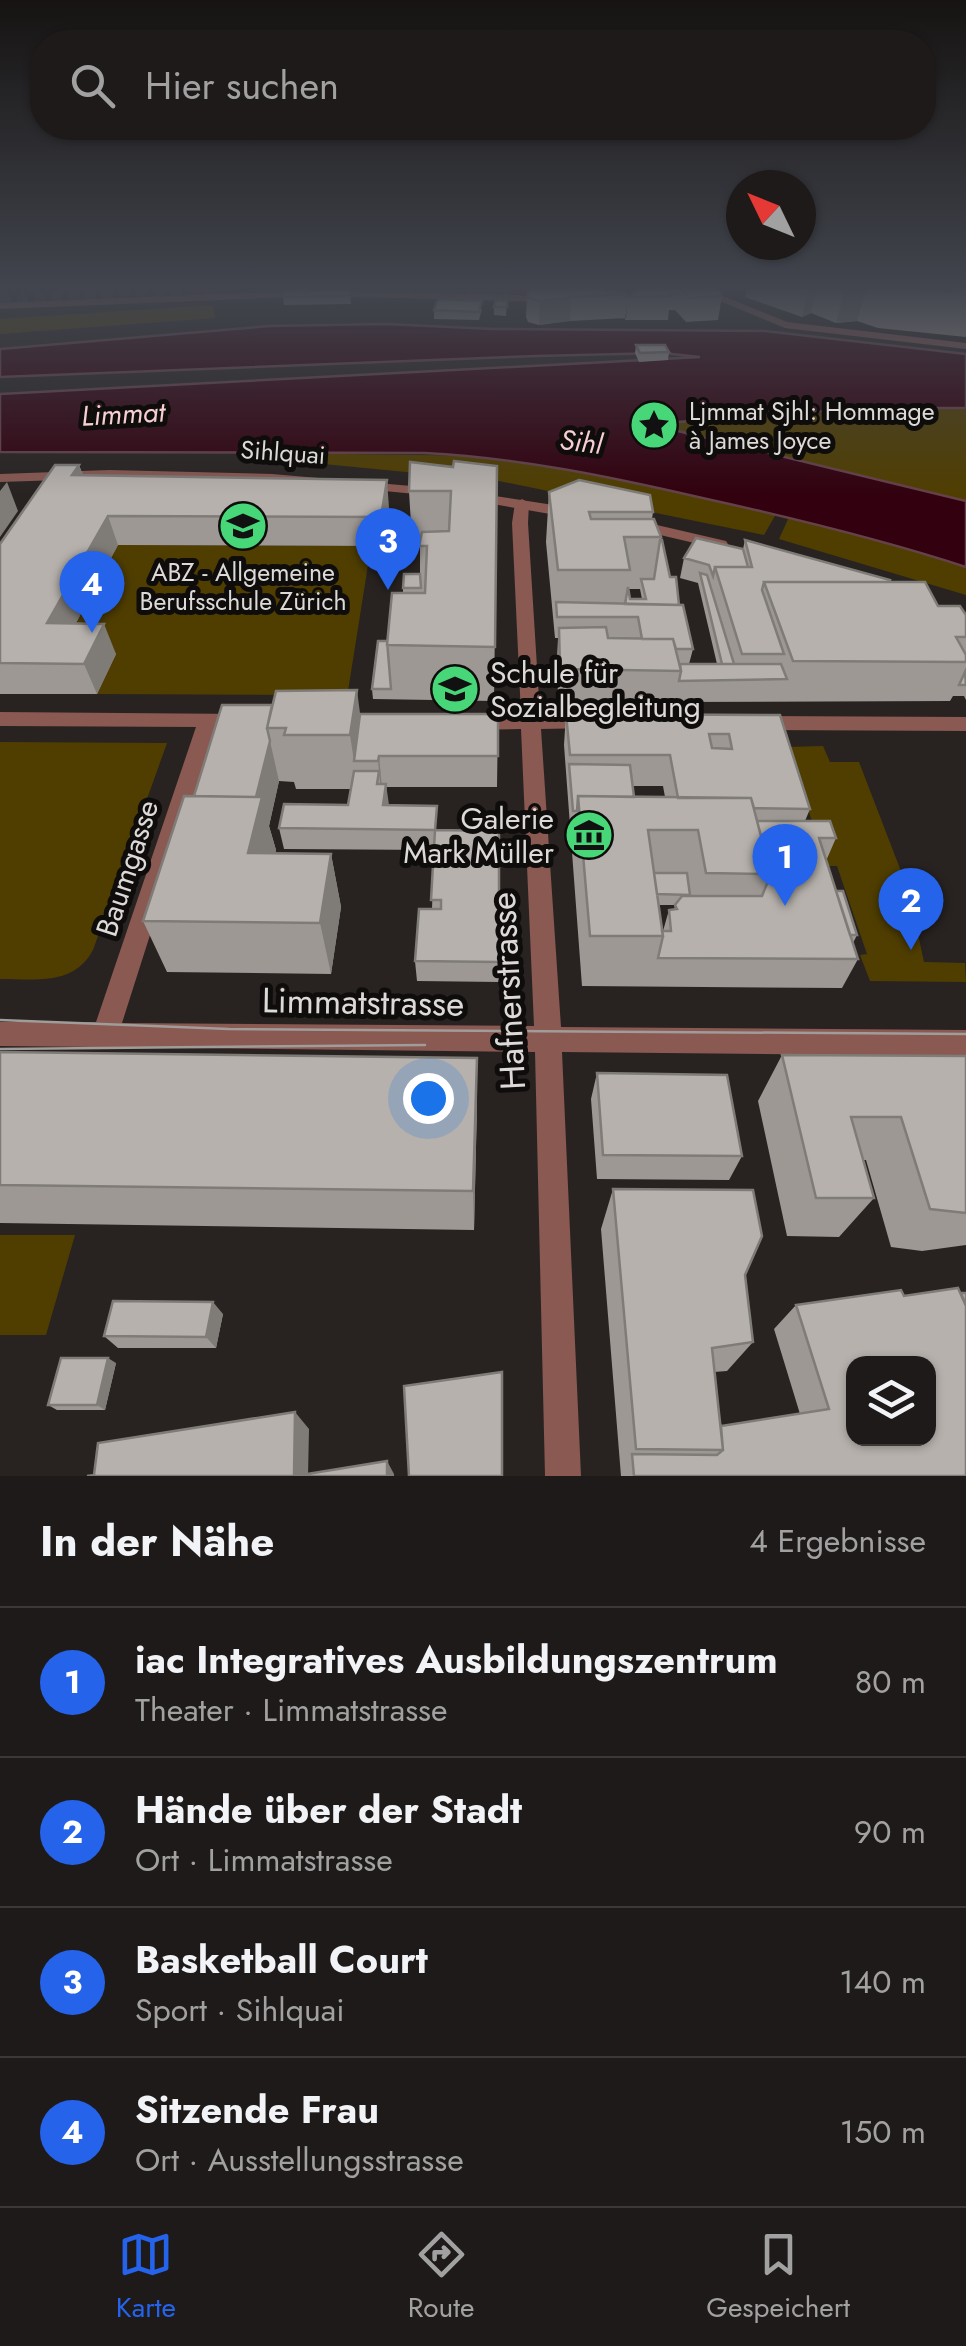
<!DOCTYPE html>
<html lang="de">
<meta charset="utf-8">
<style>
:root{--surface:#1e1a19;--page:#262322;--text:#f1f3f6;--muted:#a1a1a2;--line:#3c3838;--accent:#2563eb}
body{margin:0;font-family:Jost,sans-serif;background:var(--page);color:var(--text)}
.controls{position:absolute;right:30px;bottom:30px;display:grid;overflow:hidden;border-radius:20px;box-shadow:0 2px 8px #0004}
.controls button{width:90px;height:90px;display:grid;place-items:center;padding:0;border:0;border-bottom:2px solid var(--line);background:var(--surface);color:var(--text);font:50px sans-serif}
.compass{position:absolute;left:726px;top:170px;width:90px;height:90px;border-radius:50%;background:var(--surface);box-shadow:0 2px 8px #0004;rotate:313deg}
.you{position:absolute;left:428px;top:1098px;width:35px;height:35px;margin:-25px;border:8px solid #fff;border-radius:50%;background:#1a73e8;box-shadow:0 0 0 15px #1a73e833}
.badge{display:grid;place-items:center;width:65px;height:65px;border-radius:50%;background:var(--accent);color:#fff;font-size:32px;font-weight:700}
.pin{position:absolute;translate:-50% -82px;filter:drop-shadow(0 2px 5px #0008)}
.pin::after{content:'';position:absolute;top:52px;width:35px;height:30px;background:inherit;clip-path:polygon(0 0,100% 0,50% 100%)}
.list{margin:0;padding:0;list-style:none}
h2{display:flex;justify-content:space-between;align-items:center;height:130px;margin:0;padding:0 40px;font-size:42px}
h2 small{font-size:32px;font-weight:400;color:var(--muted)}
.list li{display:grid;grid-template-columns:65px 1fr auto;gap:30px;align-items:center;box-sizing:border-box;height:150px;padding:0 40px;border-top:2px solid var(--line)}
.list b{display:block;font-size:38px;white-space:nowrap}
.list p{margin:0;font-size:32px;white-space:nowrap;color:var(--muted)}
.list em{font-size:32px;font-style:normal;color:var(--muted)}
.icon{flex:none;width:55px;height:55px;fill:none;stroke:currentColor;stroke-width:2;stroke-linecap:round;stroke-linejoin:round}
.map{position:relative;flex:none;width:966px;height:1476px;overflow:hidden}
.search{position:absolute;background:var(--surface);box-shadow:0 2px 8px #0004;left:30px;right:30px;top:30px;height:110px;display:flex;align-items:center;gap:25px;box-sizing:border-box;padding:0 35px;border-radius:40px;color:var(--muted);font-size:38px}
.sheet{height:730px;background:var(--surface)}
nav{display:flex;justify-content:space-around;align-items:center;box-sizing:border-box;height:140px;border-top:2px solid var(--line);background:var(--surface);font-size:28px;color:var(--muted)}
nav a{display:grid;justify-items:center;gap:5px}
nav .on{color:var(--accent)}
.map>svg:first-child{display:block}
</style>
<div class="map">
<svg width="966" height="1476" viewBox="0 0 966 1476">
<rect width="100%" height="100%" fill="#282321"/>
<path fill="#503e00" d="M213,305L215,318L0,334V319Z
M943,406L966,408V501L652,424Z
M272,453L492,456L571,468L776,514L764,535L499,481L272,459Z
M789,517L860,533L966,567V595L779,539Z
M118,545L371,546L348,691L343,695L97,694L115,654H60Z
M0,742L167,743L93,950C74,986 35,979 0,979Z
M823,746L830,762H859L909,892L924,962L965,963L966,982L870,981L860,955L867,954L837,866H827L787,747Z
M0,1235H75L46,1335H0Z"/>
<path fill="#32000e" stroke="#65414a" stroke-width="2.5" d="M386,324L493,329L765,331L966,354V408H870L649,424L966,501V567C877,538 789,517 698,497C607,476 519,458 425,453L0,452V394L700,357L663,353L536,356L0,377V349L270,326Z"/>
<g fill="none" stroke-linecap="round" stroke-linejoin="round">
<path stroke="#433e3c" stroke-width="11" stroke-dasharray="11 6" stroke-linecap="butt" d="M401,289L510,293
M0,300L221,289"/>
<path stroke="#433e3c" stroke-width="16" stroke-dasharray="16 8" stroke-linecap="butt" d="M0,299H9"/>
<path fill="#895952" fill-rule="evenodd" d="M522,499L529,503L528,523L540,715L593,714L603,721L593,728L541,729L561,1027L966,1030V1056L562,1052L581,1476H545L535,1052L0,1046V1022H96L196,727L0,726V712L243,714L253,721L243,728H216L122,1023L534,1026L521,729L472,730L462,723L472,716L521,715L512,523L515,503Z
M757,716L966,717V731L757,730L747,723Z"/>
<path fill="#895952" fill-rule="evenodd" d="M573,289H619L577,294Z
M691,289H706L787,322L966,343V349L785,328Z
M317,290L552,296L557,299L552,302L317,296L0,309V303Z
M109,470L272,474L435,488L442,492L435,496C290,481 146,476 0,482V474Z
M469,492L573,508L581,513L573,518L464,499L462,496Z
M631,519L726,541L728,544L720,549L626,527V521Z"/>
<path stroke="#9f9c9a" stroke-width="2.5" d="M0,1020L229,1029L966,1034
M0,1049L425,1045"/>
</g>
<path fill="#9d9894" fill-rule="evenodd" d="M530,289H600L628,294L626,318L570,321L539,325L528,322L526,317L527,293L530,292Z
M638,289H718L722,296L718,320L686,322L675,310H669L668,320H625L628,297Z
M747,289H966V337L878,328L857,321L836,323L811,313L802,317L745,297Z
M350,290L351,304L284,305L283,297L307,292Z
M507,301L506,316L494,315V307Z
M482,309L479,320L434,319V310Z
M636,345L669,352L668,360L639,362L635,353Z
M79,465L83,475L389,508L384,546L118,545L76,623L116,654L97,694H0V544Z
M497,466L494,701L373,699L372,689L403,593V588L420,574V541H412L409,491L453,467Z
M549,492L653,512L652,519L661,537L670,577L693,649L689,664H717L698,583L680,578L684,558L743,549L745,540L889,582L938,606L966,615V700L964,696H953L950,701L675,702L558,700L557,658L558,638H555L546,542ZM628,589H640L642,599H630Z
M222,705L360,714H498L497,787H386L388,805L438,830L499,831V982L417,981L415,961L432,909L434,850L284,849L279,828L348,805L351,789H296L294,782L279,781L269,826L276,850L275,853L331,854L341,907L331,974L167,972L143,921L194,796Z
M566,714L780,715L810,809L805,821L836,838L826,861L836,891L857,935L853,943L858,959L842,988L582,986L564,745ZM633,786H663L665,797H634ZM659,905H675L674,910H669L663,931Z
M0,1052L477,1105L474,1230L0,1223Z
M782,1055L966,1056V1245L922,1251L891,1247L866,1160H863L874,1198L839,1237L787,1236L758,1101Z
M597,1073L742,1156L729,1180L597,1179L591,1099Z
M613,1189L745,1275L753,1342L727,1371L714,1372L721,1426L800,1414L774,1329L796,1305L966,1476H621L601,1229Z
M223,1314L216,1348H118L104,1336Z
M116,1363L105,1410H57L48,1405Z"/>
<path fill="#7f7c78" d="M808,289H816L811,313L802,317Z
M845,289H866L857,321L836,323Z
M571,297L570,321L539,325L540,301Z
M79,465L89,493L72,475Z
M387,480L389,508L384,546L381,517Z
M7,482L18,511L0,537V491Z
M108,516L118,545L60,653L47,623Z
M104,624L116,654L97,694L84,664Z
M357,690L364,744L354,761L350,735Z
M270,741L279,781L269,826L276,850L264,906L248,853L253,811Z
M379,756L382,787L381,792L378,761Z
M386,784L389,805H383Z
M331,854L341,907L331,974L320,923Z
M477,1058V1105L474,1230L473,1191Z
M213,1302L223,1314L216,1348L206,1337Z
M108,1358L116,1363L105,1410L97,1405Z
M295,1412L309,1429L308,1476H294Z
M387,1461L394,1474V1476H387Z"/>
<path fill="#b6b1ac" stroke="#7f7c78" stroke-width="2.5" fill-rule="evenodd" d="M307,289L306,295L307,292L317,290H350V296L283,297L284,291Z
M532,289H600L628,294L571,297L540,301L529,298L527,293Z
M638,289H667L671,296L628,297Z
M667,289H678L677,294H670Z
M681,289H718L722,296L690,298Z
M924,289H966V293Z
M438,299L482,301L479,312L434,310Z
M496,300L507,301V307H494Z
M636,345H665L669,352L640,353Z
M454,461L497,466L495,647L387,645L392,593H425L427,546H419L422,532L449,531L451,491H409L410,462L453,467Z
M55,465H79L72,475L387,480L381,517L108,516L47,623L104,624L84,664L0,663V544Z
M579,480L650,495L653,512H589L591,519H654L661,537H624L630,570H558L549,492Z
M696,538L743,549L748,567H715L713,576L709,565L684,558Z
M660,540H662L670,577H676L679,605L625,604L628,587L630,599H646L641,579H654Z
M745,540L890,580L889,582H764L762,590L784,654H742L715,567H752Z
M700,573L707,575L734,664H722Z
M404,574H420L421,588H403Z
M764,582H925L938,606H960L966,615V637H956L966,655V662L793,661Z
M556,602L683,605L693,649H676L673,639H642L638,617H557Z
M606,627L608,638L673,639L681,671L560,669L559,628Z
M378,641H387L391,689H372Z
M680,664H781L787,679L679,681L681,671Z
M965,672L966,685H959Z
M357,690L350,735H284L286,728H267L276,691Z
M222,705H272L267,728L270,741L256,797L194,796Z
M360,714H498V756H379L378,761H354Z
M566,714L780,715L810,809L754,808L751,798H678L670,755H570ZM709,734H729L732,749L712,748Z
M569,764L630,765L634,797L578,796L577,811H573Z
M354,771H379L377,784H386L383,805L437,806L435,830L279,828L284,804L348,805Z
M184,796L262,797L248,853L331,854L320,923L143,921Z
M578,796L751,798L771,874L706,873L698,830H648L663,936H590Z
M757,821H830L836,838H819L858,959L658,958L663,936L662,931H671L669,910L677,909L675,905L682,896H762L771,874Z
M572,822H576L574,840Z
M435,830L499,831V962L415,961L419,909H441V900H431Z
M654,873H687L690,895L657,894Z
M836,891H843L857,935H850Z
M0,1052L477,1058L473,1191L0,1185Z
M782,1055L966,1056V1213L930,1209L901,1117H851L874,1198H816Z
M597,1073L727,1075L742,1156L603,1155Z
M613,1189L753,1190L762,1236L745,1275L753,1342L712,1348L723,1450L636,1449Z
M958,1288L966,1306V1476H634L632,1454L717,1455L723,1450L721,1426L829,1409L796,1305L901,1290L904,1296ZM854,1364H928V1438H854Z
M961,1293H966V1306Z
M113,1301L213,1302L206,1337L104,1336Z
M61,1358H108L97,1405H48Z
M502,1372V1476H409L404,1386Z
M295,1412L294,1476H87L94,1475L98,1443Z
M387,1461V1476H295Z"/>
<linearGradient id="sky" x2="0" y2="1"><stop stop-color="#161312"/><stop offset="0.58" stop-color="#42454e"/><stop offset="1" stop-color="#42454e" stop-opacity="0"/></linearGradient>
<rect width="966" height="496" fill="url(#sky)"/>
<defs>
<g id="sight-disc" transform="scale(2.5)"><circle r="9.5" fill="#47d779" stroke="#0f0d0c"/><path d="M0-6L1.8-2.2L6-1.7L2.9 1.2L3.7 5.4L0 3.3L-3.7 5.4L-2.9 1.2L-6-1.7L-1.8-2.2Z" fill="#111"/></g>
<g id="university-disc" transform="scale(2.5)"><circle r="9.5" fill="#47d779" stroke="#0f0d0c"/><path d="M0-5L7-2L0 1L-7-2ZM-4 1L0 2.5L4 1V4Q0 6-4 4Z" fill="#111"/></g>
<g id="museum-disc" transform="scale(2.5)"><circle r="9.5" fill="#47d779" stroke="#0f0d0c"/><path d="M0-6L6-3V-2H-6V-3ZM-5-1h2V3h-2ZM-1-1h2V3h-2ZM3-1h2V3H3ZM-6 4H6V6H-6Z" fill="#111"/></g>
</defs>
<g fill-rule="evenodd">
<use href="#sight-disc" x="654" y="425"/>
<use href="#university-disc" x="243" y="526"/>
<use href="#university-disc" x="455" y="689"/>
<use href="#museum-disc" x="589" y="835"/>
</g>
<g text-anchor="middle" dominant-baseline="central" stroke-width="10" stroke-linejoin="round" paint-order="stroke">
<g font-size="25" fill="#dcd9d7" stroke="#0f0d0c" text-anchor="start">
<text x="689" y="411">Ljmmat Sjhl: Hommage<tspan x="689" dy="29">à James Joyce</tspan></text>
<text x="243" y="572" text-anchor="middle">ABZ - Allgemeine<tspan x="243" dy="29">Berufsschule Zürich</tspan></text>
</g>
<g font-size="25" fill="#dcd9d7" stroke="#0f0d0c">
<text transform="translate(283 452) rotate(4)">Sihlquai</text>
</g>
<g font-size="28" font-style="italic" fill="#f6ced3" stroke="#0f0d0c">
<text transform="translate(123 414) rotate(-3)">Limmat</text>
<text transform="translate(581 442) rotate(7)">Sihl</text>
</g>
<g font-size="30" fill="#dcd9d7" stroke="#0f0d0c" text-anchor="start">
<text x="490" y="672">Schule für<tspan x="490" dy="34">Sozialbegleitung</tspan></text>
<text x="554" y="818" text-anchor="end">Galerie<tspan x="554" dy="34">Mark Müller</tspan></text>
</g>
<g font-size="30" fill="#dcd9d7" stroke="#0f0d0c">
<text transform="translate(127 868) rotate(-72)">Baumgasse</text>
</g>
<g font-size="35" fill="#dcd9d7" stroke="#0f0d0c">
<text transform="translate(508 991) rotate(-93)">Hafnerstrasse</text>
<text transform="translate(363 1002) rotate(1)">Limmatstrasse</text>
</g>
</g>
</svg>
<div class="controls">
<button><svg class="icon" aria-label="layers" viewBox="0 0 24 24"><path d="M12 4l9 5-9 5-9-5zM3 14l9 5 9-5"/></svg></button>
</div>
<svg class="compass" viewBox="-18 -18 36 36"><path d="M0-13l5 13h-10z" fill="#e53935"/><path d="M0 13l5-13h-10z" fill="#a1a1a2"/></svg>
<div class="you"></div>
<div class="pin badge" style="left:785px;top:906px">1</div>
<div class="pin badge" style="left:911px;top:950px">2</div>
<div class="pin badge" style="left:388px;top:590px">3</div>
<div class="pin badge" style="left:92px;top:633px">4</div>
<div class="search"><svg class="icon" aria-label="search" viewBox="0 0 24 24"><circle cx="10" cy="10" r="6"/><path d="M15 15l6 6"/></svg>Hier suchen</div>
</div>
<section class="sheet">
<h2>In der Nähe<small>4 Ergebnisse</small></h2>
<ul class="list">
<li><span class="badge">1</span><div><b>iac Integratives Ausbildungszentrum</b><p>Theater · Limmatstrasse</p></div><em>80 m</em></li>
<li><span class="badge">2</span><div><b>Hände über der Stadt</b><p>Ort · Limmatstrasse</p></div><em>90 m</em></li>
<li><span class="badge">3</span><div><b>Basketball Court</b><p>Sport · Sihlquai</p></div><em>140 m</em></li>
<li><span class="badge">4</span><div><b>Sitzende Frau</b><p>Ort · Ausstellungsstrasse</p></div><em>150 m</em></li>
</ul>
</section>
<nav>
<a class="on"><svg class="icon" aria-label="map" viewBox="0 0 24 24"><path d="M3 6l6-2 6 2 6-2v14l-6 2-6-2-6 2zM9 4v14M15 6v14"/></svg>Karte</a>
<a><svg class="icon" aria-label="directions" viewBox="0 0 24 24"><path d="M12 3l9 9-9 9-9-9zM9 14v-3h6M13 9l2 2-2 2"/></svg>Route</a>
<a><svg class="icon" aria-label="saved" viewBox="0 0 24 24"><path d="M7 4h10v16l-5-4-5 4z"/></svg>Gespeichert</a>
</nav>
